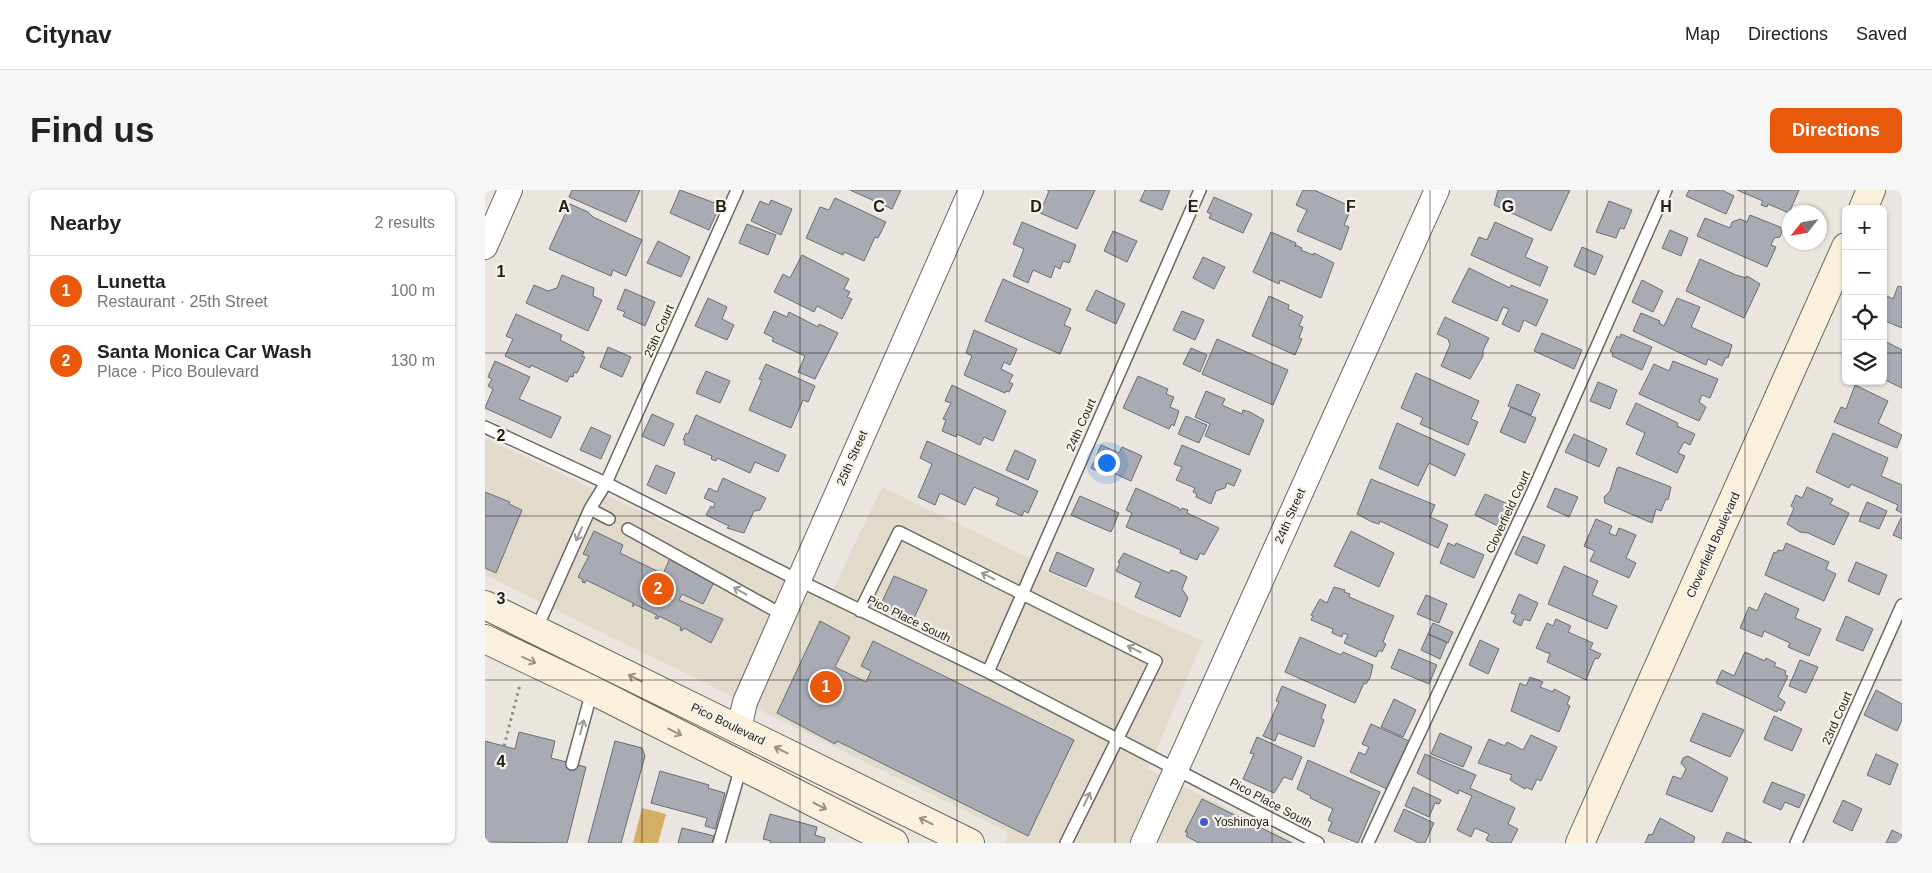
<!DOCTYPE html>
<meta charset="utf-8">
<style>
:root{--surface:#fff;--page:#f6f6f6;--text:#222;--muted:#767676;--line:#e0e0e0;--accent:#ea580c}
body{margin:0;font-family:Helvetica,sans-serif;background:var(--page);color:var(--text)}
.controls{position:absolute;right:15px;top:15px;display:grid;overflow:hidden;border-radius:8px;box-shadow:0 1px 4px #0004}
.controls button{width:45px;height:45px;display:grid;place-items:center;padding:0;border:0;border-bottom:1px solid var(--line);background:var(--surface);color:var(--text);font:25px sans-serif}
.compass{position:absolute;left:1297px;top:15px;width:45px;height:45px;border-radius:50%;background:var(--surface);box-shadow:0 1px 4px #0004;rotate:239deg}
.you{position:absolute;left:621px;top:272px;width:18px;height:18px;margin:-12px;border:4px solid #fff;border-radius:50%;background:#1a73e8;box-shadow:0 0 0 8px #1a73e833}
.badge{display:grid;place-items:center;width:32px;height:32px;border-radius:50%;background:var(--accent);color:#fff;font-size:16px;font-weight:700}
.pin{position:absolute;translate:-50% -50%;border:2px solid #fff;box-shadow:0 1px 5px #0006}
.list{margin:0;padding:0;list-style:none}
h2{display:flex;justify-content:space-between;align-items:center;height:65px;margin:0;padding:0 20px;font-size:21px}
h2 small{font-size:16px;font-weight:400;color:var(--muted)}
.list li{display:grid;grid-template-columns:32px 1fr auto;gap:15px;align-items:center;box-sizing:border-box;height:70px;padding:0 20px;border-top:1px solid var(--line)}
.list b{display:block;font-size:19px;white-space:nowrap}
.list p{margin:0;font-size:16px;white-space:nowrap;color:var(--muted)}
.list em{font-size:16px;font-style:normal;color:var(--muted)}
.icon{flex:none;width:28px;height:28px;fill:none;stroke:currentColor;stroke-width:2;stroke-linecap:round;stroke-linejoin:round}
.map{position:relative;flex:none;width:1417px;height:653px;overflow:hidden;border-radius:8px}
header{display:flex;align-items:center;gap:30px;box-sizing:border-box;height:70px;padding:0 25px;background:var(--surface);border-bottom:1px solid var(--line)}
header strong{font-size:24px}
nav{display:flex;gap:28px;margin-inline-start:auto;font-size:18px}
.intro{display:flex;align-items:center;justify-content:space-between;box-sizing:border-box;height:120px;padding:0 30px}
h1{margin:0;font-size:35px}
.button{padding:12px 22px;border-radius:8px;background:var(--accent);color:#fff;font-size:18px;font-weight:700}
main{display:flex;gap:30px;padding:0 30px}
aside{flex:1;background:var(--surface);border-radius:8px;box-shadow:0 1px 4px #0004}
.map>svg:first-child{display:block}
</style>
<header>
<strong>Citynav</strong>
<nav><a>Map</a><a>Directions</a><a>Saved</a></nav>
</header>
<div class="intro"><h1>Find us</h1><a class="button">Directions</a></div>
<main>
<aside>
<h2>Nearby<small>2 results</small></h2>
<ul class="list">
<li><span class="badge">1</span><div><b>Lunetta</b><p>Restaurant · 25th Street</p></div><em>100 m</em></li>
<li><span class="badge">2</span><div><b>Santa Monica Car Wash</b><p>Place · Pico Boulevard</p></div><em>130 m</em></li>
</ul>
</aside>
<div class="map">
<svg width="1417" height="653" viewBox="0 0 1417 653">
<rect width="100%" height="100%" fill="#eae5de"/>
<path fill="#e2dbcc" d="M0,248L343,410L397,297L544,368L561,382L718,451L663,579L812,653H521L523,642L0,385Z"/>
<path fill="#d2ae67" d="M157,618L181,624L173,653H148Z"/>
<path fill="#a8abb3" stroke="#6b6d74" d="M87,0H155L141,32L84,7Z
M195,0L235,15L224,40L185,23Z
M365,0H416L407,19Z
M562,0H610L592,39L555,23L564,1Z
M660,0H685L677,20L655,11Z
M818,0H829L867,17L859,35L864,37L856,60L812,41L822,20L811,15Z
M1013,0H1085L1066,41L1009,15Z
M1204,0H1237L1249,6L1241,24L1201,6Z
M1252,0H1314L1304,23L1283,14L1282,17L1276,15L1278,11Z
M729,7L767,24L758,43L724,28L726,24L722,22Z
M350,8L401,32L393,48L390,47L379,71L359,62L358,65L321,48L335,17L344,20Z
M286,10L307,19L296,45L266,31L275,11L284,15Z
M1124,11L1147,20L1139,39L1135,38L1131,48L1111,42Z
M85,14L103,22L108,27L157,50L141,86L128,80L126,86L64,59Z
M1265,25L1295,37L1297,41L1295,47L1289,48L1286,55L1291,57L1282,77L1212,46L1220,28L1245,38L1247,32L1255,29L1262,32Z
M537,32L591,55L584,73L578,71L575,79L570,76L566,88L548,80L543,93L528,86L539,59L528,54Z
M1010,32L1048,49L1040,67L1063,77L1055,96L986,65L994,47L1002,50Z
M262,34L291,45L283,65L254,53Z
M1185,40L1203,48L1196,66L1177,58Z
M628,41L652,51L642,72L619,61Z
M786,42L811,53L810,57L811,55L817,58L816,60L828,65L829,63L849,73L836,108L795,90L794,94L768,82Z
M173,51L205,67L196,87L162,73Z
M1097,57L1118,66L1110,85L1089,76Z
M317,65L364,89L359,99L365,102L362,107L367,109L357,129L332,116L329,122L289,102L298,84L305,88Z
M718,67L740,77L729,99L708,88Z
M1215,69L1251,85L1261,88L1262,86L1275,94L1259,128L1201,101Z
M984,78L1025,98L1026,95L1063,110L1051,136L1039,130L1034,142L1017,134L1024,119L1018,117L1012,131L967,112Z
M77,85L109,98L108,106L117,110L103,141L41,113L49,95L63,101L72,98Z
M518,89L586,119L579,135L586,138L575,164L500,131Z
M1157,90L1178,101L1168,122L1147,112Z
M1413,96L1417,97V138L1398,130V115L1402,106L1408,109Z
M140,99L170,112L160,136L138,126L140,122L132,119Z
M611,100L640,114L631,134L601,120Z
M784,106L804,115L803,119L818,126L814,136L818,137L814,148L817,149L810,165L767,146Z
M223,108L242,117L237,129L249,135L242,150L210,136Z
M1192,108L1215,117L1206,137L1247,155L1243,168L1241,167L1237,176L1223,169L1221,175L1148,141L1156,123L1175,131L1174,133L1179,136Z
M289,121L302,127L304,122L333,137L334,134L353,143L330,189L313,182L320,166L287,151L289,148L279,143Z
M697,121L719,130L710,150L688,140Z
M31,124L77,145L75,150L99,162L97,166L100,167L92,183L89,182L88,187L85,186L82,192L46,175L45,178L20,166L28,149L21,146Z
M960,127L1004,148L998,160V166L985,189L956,176L965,155L963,149L952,144Z
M489,140L532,159L525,175L519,172L516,179L528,185L524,192L528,194L524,202L521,201L520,203L479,185L487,166L481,163Z
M1057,143L1097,160L1089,179L1049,161Z
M1136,144L1167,157L1157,180L1127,166L1128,163L1125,161L1132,146L1135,148Z
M732,149L803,180L788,215L717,184Z
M1398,150L1417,160V198L1398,189Z
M123,157L146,167L137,187L115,177Z
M706,158L722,165L715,182L698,174Z
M10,171L45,187L34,209L76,227L66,248L0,218L8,199L3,196L7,189L3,187Z
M1188,171L1233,189L1225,208L1217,205L1214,212L1221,217L1214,231L1154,204L1169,174L1184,181Z
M281,174L330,196L323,212L318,210L306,238L264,220L277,190L274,189Z
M221,181L245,191L235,213L211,203Z
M931,183L994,211L986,229L993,232L983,255L935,234L938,228L916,218Z
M653,186L683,199L681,204L689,207L685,217L694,221L689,236L687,234L684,239L638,218Z
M1113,192L1132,200L1125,219L1105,211Z
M1032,194L1055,204L1046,225L1023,216Z
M467,195L521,221L508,251L499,247L495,255L472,244L471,247L457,241L461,230L458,229L466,213L460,211Z
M1370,195L1403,211L1393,233L1417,245L1412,258L1349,232L1356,217L1361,219Z
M721,201L740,209L737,215L757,224L758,220L765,222L779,230L764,265L720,246L725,234L710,227Z
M1151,213L1193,233L1192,236L1210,244L1205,255L1199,252L1193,263L1200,266L1192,283L1151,264L1160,243L1141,234Z
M1026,217L1051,228L1040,253L1015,242Z
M167,224L189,234L179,256L157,246Z
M211,225L301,265L293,282L270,272L265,283L232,268L231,271L226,269L227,266L199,254L200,250H198L201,243L203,244Z
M701,226L722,235L714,253L693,244Z
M912,233L980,264L970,286L944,273L933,296L894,278Z
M106,237L126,246L116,269L95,260Z
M1348,243L1403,268L1396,286L1417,295V323L1411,320L1413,315L1366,294L1364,298L1331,282Z
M1089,244L1122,259L1114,277L1080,262Z
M442,251L553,301L543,323L539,321L537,326L511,315L514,308L489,297L480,315L455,303L450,315L433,307L447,274L435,268Z
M616,255L634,263L637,257L657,266L646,291L626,282L624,286L606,278Z
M697,255L756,280L749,296L742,293L740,298L731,301L726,314L711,307L712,304L708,302L710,298L691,290L697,277L689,274Z
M530,260L551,270L543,290L521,280Z
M171,275L190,283L181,304L162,295Z
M1134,277L1186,297L1183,310L1181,309L1176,321L1171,319L1167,333L1120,313L1119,307L1125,301L1132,278Z
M238,288L281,308L275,320L269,321L259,343L242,338L244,336L221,325L226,316L228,318L230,313L219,308L224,298L232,302Z
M886,289L950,315L945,327L963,335L953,358L895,331L894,334L887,332L872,324Z
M1322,297L1348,309L1345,314L1364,323L1349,355L1323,343L1315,342L1302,334L1309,318L1306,316L1311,305L1317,308Z
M651,298L694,318V320H696L697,318L703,320L702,323L734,338L719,365L715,363L712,370L695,363L696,360L641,337L647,323L641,320Z
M1070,298L1093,307L1084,327L1062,317Z
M0,302L25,312L24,314L37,320L11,383L0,378Z
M1000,304L1023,314L1013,336L990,325Z
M595,306L634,323L626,342L586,325Z
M1382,312L1402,321L1394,339L1374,331Z
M1416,328H1417V349L1408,345Z
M1111,329L1127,336L1124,343L1131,346L1134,338L1151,345L1141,368L1151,373L1144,388L1105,371L1110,361L1099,356Z
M109,341L138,355L135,363L178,384L185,368L230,390L218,414L197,404L194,410L238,429L226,453L199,438L197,441L195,440L196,437L174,426L173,429L170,428L172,425L149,414L148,417V413L101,390L100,393L97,392L98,390L93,387L104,366L98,364Z
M866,341L909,363L894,397L849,376Z
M1038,346L1060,355L1052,374L1030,364Z
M963,353L970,356L971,353L999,365L989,388L955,373Z
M1301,353L1344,372L1341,379L1351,384L1339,411L1280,385L1289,362L1291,363L1293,360L1298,361Z
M572,362L609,379L601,397L564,381Z
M639,363L684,383L686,380L693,382L702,387L697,399L703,408L695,427L650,407L656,393L631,381L635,373L633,372Z
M1371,372L1402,385L1394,405L1363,391Z
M1079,376L1113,391L1107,405L1132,416L1122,439L1063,414Z
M409,386L442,400L428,430L395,416Z
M849,397L860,400L859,402L865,404L864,407L909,426L901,444L898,452L901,454L897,462L894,460L891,467L859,453L863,445L858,443L857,447L847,443L848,439L826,430L828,426L826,425L835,409L842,413Z
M1280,403L1314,419L1310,428L1336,439L1324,466L1303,457L1305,453L1279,441L1277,447L1255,438L1264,417L1272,421Z
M1034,404L1053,413L1045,431L1039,429L1036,436L1028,432L1031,425L1026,423Z
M941,405L962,414L954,433L932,424Z
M1361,426L1388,439L1378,461L1351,450Z
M1071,429L1086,436L1083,442L1108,453L1105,459L1116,464L1113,469L1110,468L1101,490L1062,472L1065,464L1051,458L1062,433L1068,436Z
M335,431L365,447L350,477L381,492L386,481L376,476L388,451L589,550L543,646L352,551L350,554L292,523Z
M948,433L968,442L963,453L943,444Z
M943,444L962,452L955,469L936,460Z
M815,447L856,465L858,462L888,475L885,488L881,494L879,493L870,513L800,482Z
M995,450L1014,459L1003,484L984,475Z
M914,459L952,475L944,494L906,478Z
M1260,462L1280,471L1281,468L1291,473L1289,476L1301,481L1300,485L1303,486L1293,507L1300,512L1296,521L1293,519L1292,522L1231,493L1237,480L1249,486Z
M1315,470L1333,477L1321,503L1304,496Z
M1045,487L1058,492L1055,497L1068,502L1069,499L1085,507L1082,514L1085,516L1074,542L1026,521L1035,493L1041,496Z
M797,496L841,515L836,528L839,530L829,557L793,543L790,551L778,546L794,512L791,511Z
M1391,500L1417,514V530L1412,541L1379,525Z
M909,509L931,520L918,547L896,537Z
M1218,523L1259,540L1245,567L1205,551Z
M1289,526L1317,539L1307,561L1279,549Z
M886,534L924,551L902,599L865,582L874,562L880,565L884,557L877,554Z
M34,542L70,551L66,568L101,577L82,653L0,652V551L30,559Z
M955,543L987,557L978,577L946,564Z
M1046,545L1072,557L1056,591L1052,589L1047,600L1041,597L1040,599L1025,590L1027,585L993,573L1004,549L1020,556L1022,552L1038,560Z
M772,547L817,567L807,590L799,587L789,603L758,589L769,564L765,563Z
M130,551L157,558L160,566L136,653H103Z
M940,564L991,585L985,598L1030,618L1023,634L1033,639L1026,653H1008L1001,650L1004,644L990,638L986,647L972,640L987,606L974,600L973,604L932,583Z
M1391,564L1413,574L1405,595L1382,585Z
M1203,566L1243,588L1227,622L1181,604L1188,586L1196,589L1201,579L1196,573L1198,568Z
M823,570L895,602L873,653L843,641L847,632L843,630L848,619L825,608L826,606L812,599Z
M175,581L224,595L223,598L240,603L230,639L220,636L222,628L166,613Z
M1287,592L1320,605L1314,618L1300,612L1296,620L1278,612Z
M928,597L956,610L954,614L950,613L944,627L920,616Z
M717,609L807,653H714L701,646L703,642H700Z
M1358,610L1377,619L1367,641L1348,632Z
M919,619L949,633L940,653H934L909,641Z
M285,624L332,637L330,645L340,648L339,653H285L286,651L278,649Z
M1175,628L1210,647L1208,653H1160L1164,644L1167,645Z
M197,638L229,646L227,653H193Z
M1407,640L1417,645V653H1401Z
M1242,642L1267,653H1237Z"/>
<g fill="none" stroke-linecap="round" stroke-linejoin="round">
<g stroke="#6b6760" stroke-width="14">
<path id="lane" d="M0,237L121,293L313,390L503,482L833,653
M105,319L121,293L252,0
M143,339L298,425
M375,421L414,342L671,471L581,653
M51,440L105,319L124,329
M503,482L715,0
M87,574L107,501
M234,653L256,577
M883,653L1047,303L1181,0
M1311,653L1417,415"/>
</g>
<g stroke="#6b6760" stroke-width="26">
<path id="street" d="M0,57L25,0
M254,539L260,512L486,0
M658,653L952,0"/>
</g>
<g stroke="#6b6760" stroke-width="30">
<path id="secondary" d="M1378,19L1386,0
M0,415L485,653
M0,449L107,500L409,653
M1095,653L1361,57"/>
</g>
<path stroke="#8f8c87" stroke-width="3" stroke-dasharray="2.5 4" stroke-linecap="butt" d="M19,556L35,495"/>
<use href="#lane" stroke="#fff" stroke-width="11"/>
<use href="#street" stroke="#fff" stroke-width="24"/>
<use href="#secondary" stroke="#fbf0db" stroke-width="28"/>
</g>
<defs><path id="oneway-shaft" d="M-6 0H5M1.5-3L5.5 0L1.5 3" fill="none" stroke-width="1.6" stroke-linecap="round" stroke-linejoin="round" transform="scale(1.25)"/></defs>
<g stroke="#9a9998">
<use href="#oneway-shaft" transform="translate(94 344) rotate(114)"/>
<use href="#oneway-shaft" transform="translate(503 386) rotate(-153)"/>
<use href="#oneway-shaft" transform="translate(255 401) rotate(-151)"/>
<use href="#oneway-shaft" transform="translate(649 459) rotate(-153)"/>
<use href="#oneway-shaft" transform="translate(97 537) rotate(-75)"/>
<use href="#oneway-shaft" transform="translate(602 609) rotate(-64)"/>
</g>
<g stroke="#989185">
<use href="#oneway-shaft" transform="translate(44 470) rotate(25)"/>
<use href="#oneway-shaft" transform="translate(150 488) rotate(-154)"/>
<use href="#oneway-shaft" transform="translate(190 542) rotate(27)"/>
<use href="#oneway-shaft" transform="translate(296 560) rotate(-154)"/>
<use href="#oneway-shaft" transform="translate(335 616) rotate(27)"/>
<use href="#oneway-shaft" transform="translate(441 631) rotate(-154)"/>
</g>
<path fill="none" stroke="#1f1d1b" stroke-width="1" stroke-opacity="0.55" d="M157,0V653M315,0V653M472,0V653M630,0V653M787,0V653M945,0V653M1102,0V653M1260,0V653M0,163H1361M1398,163H1417M0,326H1417M0,490H1417"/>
<circle fill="#4559cd" stroke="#f7f3eb" stroke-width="2" cx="719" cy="632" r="5"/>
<g text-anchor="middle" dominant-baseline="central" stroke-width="4.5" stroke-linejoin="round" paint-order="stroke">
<g font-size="12" fill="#1f1d1b" stroke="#f7f3eb">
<text transform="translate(174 141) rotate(-66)">25th Court</text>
<text transform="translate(596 235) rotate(-66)">24th Court</text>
<text transform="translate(367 268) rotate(-66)">25th Street</text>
<text transform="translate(1023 322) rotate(-65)">Cloverfield Court</text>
<text transform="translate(805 326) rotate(-66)">24th Street</text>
<text transform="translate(1228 355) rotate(-66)">Cloverfield Boulevard</text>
<text transform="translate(424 429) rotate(26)">Pico Place South</text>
<text transform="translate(1352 528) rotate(-66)">23rd Court</text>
<text transform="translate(243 534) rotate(26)">Pico Boulevard</text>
<text transform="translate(786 613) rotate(28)">Pico Place South</text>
</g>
<g font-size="12" fill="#1f1d1b" stroke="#f7f3eb" text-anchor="start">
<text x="729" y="632">Yoshinoya</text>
</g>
</g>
<g font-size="16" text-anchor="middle" font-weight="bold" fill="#1f1d1b" stroke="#f7f3eb" stroke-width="4.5" stroke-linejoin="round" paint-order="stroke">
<text x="79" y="22">A</text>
<text x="236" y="22">B</text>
<text x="394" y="22">C</text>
<text x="551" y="22">D</text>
<text x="708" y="22">E</text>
<text x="866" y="22">F</text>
<text x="1023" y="22">G</text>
<text x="1181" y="22">H</text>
<text x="16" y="87">1</text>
<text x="16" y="251">2</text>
<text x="16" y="414">3</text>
<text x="16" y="577">4</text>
</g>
</svg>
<div class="controls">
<button>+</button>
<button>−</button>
<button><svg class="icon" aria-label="locate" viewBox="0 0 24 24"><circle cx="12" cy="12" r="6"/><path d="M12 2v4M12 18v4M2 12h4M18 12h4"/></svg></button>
<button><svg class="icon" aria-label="layers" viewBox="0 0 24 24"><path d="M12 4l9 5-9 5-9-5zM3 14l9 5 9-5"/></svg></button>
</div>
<svg class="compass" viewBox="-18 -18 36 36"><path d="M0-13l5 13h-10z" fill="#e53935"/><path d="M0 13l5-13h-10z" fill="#767676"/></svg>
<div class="you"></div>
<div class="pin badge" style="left:341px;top:497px">1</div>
<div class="pin badge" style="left:173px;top:399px">2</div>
</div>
</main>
